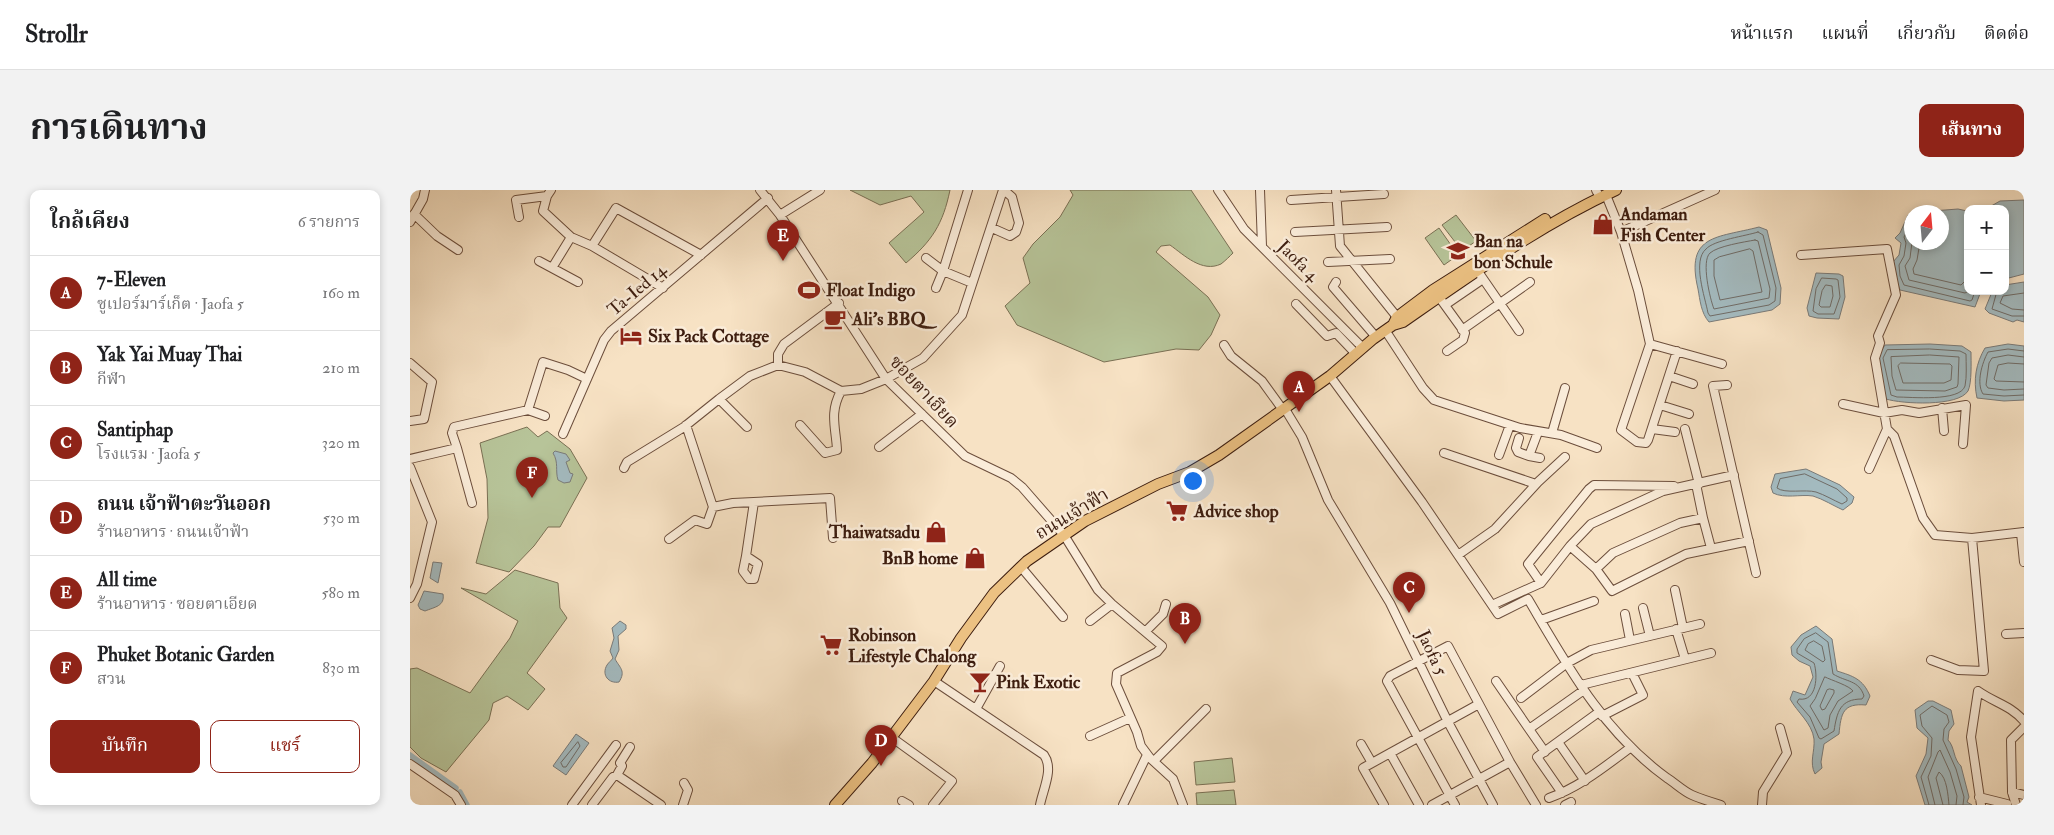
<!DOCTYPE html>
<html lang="th">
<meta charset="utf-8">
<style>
:root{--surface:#fff;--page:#f2f2f2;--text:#202124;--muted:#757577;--line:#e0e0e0;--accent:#8f2418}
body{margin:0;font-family:"IM FELL Double Pica","Noto Serif Thai",serif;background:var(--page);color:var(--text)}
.controls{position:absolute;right:15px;top:15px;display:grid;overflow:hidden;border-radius:10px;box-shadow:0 2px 8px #0003}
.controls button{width:45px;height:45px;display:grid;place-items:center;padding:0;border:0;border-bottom:1px solid var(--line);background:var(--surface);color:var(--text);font:25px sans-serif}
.compass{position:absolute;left:1494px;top:15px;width:45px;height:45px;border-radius:50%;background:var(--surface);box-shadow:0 2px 8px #0003;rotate:16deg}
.you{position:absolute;left:782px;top:290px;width:18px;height:18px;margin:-12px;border:4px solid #fff;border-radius:50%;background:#1a73e8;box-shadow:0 0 0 8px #1a73e833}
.badge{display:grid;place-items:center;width:32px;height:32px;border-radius:50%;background:var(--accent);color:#fff;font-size:16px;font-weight:700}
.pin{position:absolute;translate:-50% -41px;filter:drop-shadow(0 1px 2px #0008)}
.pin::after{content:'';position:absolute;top:26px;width:18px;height:15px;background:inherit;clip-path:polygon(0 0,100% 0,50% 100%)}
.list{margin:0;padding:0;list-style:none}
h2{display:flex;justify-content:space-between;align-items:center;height:65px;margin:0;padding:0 20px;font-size:21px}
h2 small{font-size:16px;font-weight:400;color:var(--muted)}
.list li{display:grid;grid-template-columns:32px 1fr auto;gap:15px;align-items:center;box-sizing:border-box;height:75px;padding:0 20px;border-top:1px solid var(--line)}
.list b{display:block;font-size:19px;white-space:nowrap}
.list p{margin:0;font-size:16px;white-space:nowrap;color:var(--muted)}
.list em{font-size:16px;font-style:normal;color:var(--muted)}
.actions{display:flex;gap:10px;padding:15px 20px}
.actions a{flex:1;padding:11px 0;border:1px solid var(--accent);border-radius:10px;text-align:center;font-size:18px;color:var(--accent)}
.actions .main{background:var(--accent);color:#fff}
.map{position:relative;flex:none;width:1614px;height:615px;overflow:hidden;border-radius:10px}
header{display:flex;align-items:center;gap:30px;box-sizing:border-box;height:70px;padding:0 25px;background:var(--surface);border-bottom:1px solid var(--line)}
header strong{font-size:24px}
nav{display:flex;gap:28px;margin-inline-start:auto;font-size:18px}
.intro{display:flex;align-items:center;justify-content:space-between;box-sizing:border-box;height:120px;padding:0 30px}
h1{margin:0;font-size:35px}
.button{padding:12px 22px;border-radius:10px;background:var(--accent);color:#fff;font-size:18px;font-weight:700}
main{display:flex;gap:30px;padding:0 30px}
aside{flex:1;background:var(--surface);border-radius:10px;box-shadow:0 2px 8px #0003}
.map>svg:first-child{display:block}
</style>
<header>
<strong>Strollr</strong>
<nav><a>หน้าแรก</a><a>แผนที่</a><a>เกี่ยวกับ</a><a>ติดต่อ</a></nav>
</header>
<div class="intro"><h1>การเดินทาง</h1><a class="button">เส้นทาง</a></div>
<main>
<aside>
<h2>ใกล้เคียง<small>6 รายการ</small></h2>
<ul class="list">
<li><span class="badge">A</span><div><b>7-Eleven</b><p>ซูเปอร์มาร์เก็ต · Jaofa 5</p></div><em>160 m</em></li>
<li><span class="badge">B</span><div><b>Yak Yai Muay Thai</b><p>กีฬา</p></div><em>210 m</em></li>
<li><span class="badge">C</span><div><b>Santiphap</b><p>โรงแรม · Jaofa 5</p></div><em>320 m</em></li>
<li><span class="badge">D</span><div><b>ถนน เจ้าฟ้าตะวันออก</b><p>ร้านอาหาร · ถนนเจ้าฟ้า</p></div><em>530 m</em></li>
<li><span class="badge">E</span><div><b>All time</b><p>ร้านอาหาร · ซอยตาเอียด</p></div><em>580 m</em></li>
<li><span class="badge">F</span><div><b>Phuket Botanic Garden</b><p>สวน</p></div><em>830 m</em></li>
</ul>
<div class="actions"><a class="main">บันทึก</a><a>แชร์</a></div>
</aside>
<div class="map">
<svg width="1614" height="615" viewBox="0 0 1614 615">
<rect width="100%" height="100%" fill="#f7e2c4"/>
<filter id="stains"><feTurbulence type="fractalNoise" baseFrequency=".004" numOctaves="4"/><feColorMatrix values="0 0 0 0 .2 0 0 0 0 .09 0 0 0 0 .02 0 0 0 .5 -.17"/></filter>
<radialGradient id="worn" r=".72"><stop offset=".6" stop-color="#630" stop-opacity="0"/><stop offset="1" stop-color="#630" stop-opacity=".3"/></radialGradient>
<path fill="#b7c499" stroke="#7a7054" d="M440,0H540C533,34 522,51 496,73L479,53L514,22L501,6L470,15Z
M660,0H781L823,63C820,66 815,71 811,74C792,83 774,65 760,55L751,56L746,62L798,107L810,125L801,145L789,160L766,159L694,172L607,135L595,116L620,93L613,68L623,54L650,27L663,5Z
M1046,25L1066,51L1052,61L1032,35Z
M1029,38L1048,65L1034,75L1015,48Z
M117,237L128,247L137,241L160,259L177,288L150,337H138L124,356L99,382L66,373L78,328L77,289L70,253Z
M105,380L148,393L150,418L157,428L117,483L135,499L118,520L97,506L83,513L79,530L36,582L11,568L0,557V479L7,478L60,503L100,448L108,431L51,398L76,404Z
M822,568L825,592L786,595L784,572Z
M824,600L826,615H787L786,603Z"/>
<path fill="#a3babf" stroke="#7a7b79" d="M1614,10V84L1595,89V19H1576L1590,11Z
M1548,19L1557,21L1558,25V101H1571L1565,117L1490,100L1485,87L1483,72L1489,65L1491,53L1485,48L1490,43L1498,25H1501L1502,52H1532V22H1509Z
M1349,37L1357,40L1371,98L1370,114L1362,120L1299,132C1291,123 1290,110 1288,99C1275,44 1307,48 1349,37Z
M1406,83L1429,84L1433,86L1435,107L1429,129L1407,128L1399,126L1397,118Z
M1614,92V132L1607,130L1603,132L1579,123L1575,119L1582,102L1595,101V95Z
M1520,154L1552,156L1561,162C1561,171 1562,193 1558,201C1548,217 1492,214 1476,209L1468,166L1475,155Z
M1598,154L1614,156V210L1594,211L1567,208C1563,190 1566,173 1575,158Z
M145,261L156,264L160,270L156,272L160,283L163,284L160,292L154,293L148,290C145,280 149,273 143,263Z
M1396,279L1430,295L1444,307L1442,313L1433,320C1424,316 1413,309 1403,306C1390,304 1375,309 1363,303L1361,297L1365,284Z
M23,372L32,373L28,393L20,388Z
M14,401L33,404C35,416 25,417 15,421L10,419L8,415Z
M210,431L216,435V439L208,446L209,460L205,469C210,478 216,481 209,492C199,494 191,485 197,475C199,472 201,471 203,468L200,461L204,448L202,438Z
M1406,436L1422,449L1427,481C1443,486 1453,489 1460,506L1456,515C1433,513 1431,523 1429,544L1414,554L1411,572L1412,578L1405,584C1399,572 1405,562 1404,549C1402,533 1387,522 1380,509L1383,501L1395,505L1403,487L1400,476L1389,471L1382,465L1381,457L1391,445Z
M1518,511H1523L1541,520L1544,534L1539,541L1538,550C1545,557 1543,569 1551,576L1559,607L1557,612L1562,615H1515L1506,586L1516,564L1518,548L1507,538L1505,520Z
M166,544L179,553L156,585L143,576Z"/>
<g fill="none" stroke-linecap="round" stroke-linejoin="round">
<path stroke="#706c67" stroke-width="1" d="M1502,31L1494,47L1496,53L1494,66L1489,75L1490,86L1494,95L1560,111L1562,110L1565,101
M1348,42L1353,45L1366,98L1365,111L1359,115L1300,126L1298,123C1295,107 1282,71 1296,59C1304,50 1336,46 1348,42Z
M1345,50L1348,51L1360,99L1359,108L1304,119C1300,109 1291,71 1300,63C1308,56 1334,52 1345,50Z
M1502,52L1500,68L1495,76L1499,90L1555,103L1559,101
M1510,52L1507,70L1503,79L1504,84L1551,95L1558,88
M1340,59L1343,61L1352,102L1310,110L1304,86V70L1309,67Z
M1412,88L1426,89L1428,90L1430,107L1424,124H1408L1403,121L1406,99Z
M1416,95L1422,96L1423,106L1420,117H1411L1409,115L1412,101Z
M1587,101L1582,119L1602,126H1614
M1614,103L1593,106L1590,113L1602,119L1614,120
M1520,159L1550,161L1556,164C1556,173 1557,187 1555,196C1550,212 1501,207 1487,207L1481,205L1473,168L1477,160Z
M1614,161L1598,159L1578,162C1572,173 1566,193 1573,204L1594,206L1614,205
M1520,165L1549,167L1548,194L1547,197L1535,201L1486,200L1482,186L1481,167Z
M1614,167L1598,165L1582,168L1579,173L1576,195L1578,198L1594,200L1614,199
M1491,173L1540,174L1542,176L1541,190L1534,193H1493L1488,176Z
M1614,174L1598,173L1588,175L1584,189L1586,191L1614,192
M1395,284L1427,299L1437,308V311L1432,314C1423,310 1415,305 1406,302C1395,299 1375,304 1367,298L1370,289Z
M1406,443L1418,452L1423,484C1436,492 1449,490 1454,506L1452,509C1430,509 1427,522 1424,541L1411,549L1409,548L1400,527L1387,512L1389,509C1407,512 1408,485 1404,473L1387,463V459L1394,449Z
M1404,451L1412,456L1415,470L1413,472L1395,460L1398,454Z
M1415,487C1421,490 1440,496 1443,501L1428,511L1420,525L1418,538L1414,540L1400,516L1405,509Z
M1420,499L1424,500V503L1415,519L1412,520L1410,516L1417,500Z
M168,552L170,556L156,577H153L151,573Z
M1519,615L1511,587L1521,566L1522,548L1512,536L1510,525L1522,516L1537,525L1539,532L1534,539L1533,550L1546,579L1554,607L1553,615
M1525,615L1518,587L1528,562L1530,560L1540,582L1547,606L1546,615
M1533,615L1526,588L1529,582C1537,588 1538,605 1539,615"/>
<path stroke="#a3babf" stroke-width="5.5" d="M0,565L46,598
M50,602L57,615"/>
<g stroke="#6c4e3c" stroke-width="10">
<path id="minor" d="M141,0L137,6L133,21L161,47L182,56
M350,0L370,25L476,189L555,266L601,288L612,297L654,345L688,400L702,414L752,456L747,462L707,483L706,494L727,542L731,556L740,568L763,589L773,615
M808,0L834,39L953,158
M850,0L852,56
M926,0L930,56L987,127
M1186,0L1187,2
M1196,5L1211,42L1228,100L1240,154L1312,174
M881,10L974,4
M4,24L27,46L48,60
M370,25L410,0
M109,27L106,10L137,6
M0,32L13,9L15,0
M582,38L600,46L606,42L609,33L602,7L594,0
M885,42L977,37
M1211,42L1305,0
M161,47L142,78L168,92
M1391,65L1477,59L1486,105L1468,146L1470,153L1465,168L1477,239L1484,246L1513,328L1525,345L1562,348L1614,342
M516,68L533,81L562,93
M129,71L142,78
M918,72L980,69
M1067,80L1109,141
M926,92L923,97L966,147
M253,98L182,56L206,18L291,65
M526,98L533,81L558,0
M1029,107L1055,143L1053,150L1037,161
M886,114L915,144L917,146L926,143L946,164
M1035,115L1073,89
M975,140L1013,198L1024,210L1110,238L1151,245L1187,258
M1052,140L1120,92
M1240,154L1211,240L1227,252L1236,253L1238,250L1267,161
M814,155L821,166L852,191L873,220
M0,173L22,192L14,229L0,231
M368,175V164L374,154L429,113
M920,186L1012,312L1088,424L1118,409C1157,475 1193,542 1257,588C1265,593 1273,601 1282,605C1291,609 1301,612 1311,615
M1259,186L1283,194
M1317,195L1303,196L1346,383
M309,209L337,237
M1433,214L1474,223L1492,220L1509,223L1556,215L1553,254
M1250,215L1279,224
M1532,218L1534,241
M875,219L892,247L918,310L980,413L1038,532L1083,615
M118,220L133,172L158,180L177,189
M276,235L303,317L323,313L420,308L423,348
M390,235L415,263L427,260C426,238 419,223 431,201
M1242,239L1265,242
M1275,239L1289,294
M1142,243L1155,198
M153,244L194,150L201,141L358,8
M1109,248L1106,258L1108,262L1119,266L1128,242
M469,257L512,224
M47,258L42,243L44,237L118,220L135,226
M1034,263L1126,294
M1089,265L1100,235
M1119,266L1130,268
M0,269L47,258L62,313
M0,277L22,332L7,394L0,408
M214,278L217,272L274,237L309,209L340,186L368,175L395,182L431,201L451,199L476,189L513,168L552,125L593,0
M1459,279L1477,239
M1286,294L1293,328L1301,358
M1611,343L1614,372
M259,349L285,330L297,334L303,317
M1160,356L1186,379L1202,401L1276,364L1339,351
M1048,365L1085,339L1128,292L1155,267
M336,366L333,381L339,389H344L348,374L336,366L344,312
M611,377L653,427
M1186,379L1203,363L1270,333L1293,328
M1131,393L1118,374L1179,299L1184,295L1264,296
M1265,400L1273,438
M1082,415L1131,393L1160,356L1181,334L1253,301L1324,285
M1233,418L1240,446
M1215,424L1220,450
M1131,430L1184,411
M680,431L702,414
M1266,439L1275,469
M736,441L753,424L756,414
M1596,444L1614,443
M1521,470L1548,480L1574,481L1562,348
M524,491L634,565C644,579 633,599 630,615
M1086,491L1119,539
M1171,495L1301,463
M1111,508L1157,473L1181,460L1290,434
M566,519L590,476
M1192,526L1233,505L1222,483
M680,546L720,528
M481,547L542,591L523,615
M1148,552L1175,591
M951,554L962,573
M1135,562L1119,539L1174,500
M980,563L1009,615
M744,571L796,519
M0,574L45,605L51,615
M207,585L212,576L210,573L220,557
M1602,602L1614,605
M1152,603L1127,567L1189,522
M1569,607L1597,614
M1139,608C1170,597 1194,577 1220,558
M492,611L499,615
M162,615L206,555
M182,615L203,587L207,585L251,615
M273,615L278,600L274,593
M713,615L737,565
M974,615L953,578L1069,514
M1022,615L1100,572
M1045,615L977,491L980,486L1038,456L1100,572L1126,615
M1155,615L1161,612
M1352,615L1353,602L1377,563L1370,538
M1571,615L1561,547L1568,501C1585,513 1600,515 1614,531
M1606,615L1602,602L1601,550L1614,537"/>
</g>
<g stroke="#3d1d0f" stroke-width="12">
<path id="major" d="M983,135L987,127L1023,100L1135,29
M425,615L462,573L524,491L551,448L584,403L617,371L675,331L748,294L780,282L809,265L920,186L963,149L983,135L993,132C1062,84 1130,35 1206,0"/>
</g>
<use href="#minor" stroke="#faecd9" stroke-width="8"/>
<use href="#major" stroke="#ecc182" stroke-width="10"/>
</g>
<defs>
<g id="shop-bare" transform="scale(1.725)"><path d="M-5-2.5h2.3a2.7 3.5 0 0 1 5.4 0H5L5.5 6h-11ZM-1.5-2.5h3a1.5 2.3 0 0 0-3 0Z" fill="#8f2418" stroke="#faecd9" stroke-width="2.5" paint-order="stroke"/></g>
<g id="school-bare" transform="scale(1.725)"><path d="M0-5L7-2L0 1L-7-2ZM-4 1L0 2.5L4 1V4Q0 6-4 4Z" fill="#8f2418" stroke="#faecd9" stroke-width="2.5" paint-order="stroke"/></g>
<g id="stadium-bare" transform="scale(1.725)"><path d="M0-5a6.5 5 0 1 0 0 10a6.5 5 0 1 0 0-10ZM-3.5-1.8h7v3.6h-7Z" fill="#8f2418" stroke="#faecd9" stroke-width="2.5" paint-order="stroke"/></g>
<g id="cafe-bare" transform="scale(1.725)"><path d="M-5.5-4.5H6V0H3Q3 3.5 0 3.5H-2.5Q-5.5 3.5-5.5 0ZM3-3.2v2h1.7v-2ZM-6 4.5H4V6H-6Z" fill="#8f2418" stroke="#faecd9" stroke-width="2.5" paint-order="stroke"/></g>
<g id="hotel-bare" transform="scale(1.725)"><path d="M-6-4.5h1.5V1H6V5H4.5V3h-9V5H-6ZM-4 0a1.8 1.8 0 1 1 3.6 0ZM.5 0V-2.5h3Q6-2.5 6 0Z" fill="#8f2418" stroke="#faecd9" stroke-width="2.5" paint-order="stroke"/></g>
<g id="supermarket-bare" transform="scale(1.725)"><path d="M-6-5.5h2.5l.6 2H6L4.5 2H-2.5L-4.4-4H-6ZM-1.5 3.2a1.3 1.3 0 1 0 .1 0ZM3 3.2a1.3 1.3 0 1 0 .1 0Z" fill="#8f2418" stroke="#faecd9" stroke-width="2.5" paint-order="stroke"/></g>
<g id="bar-bare" transform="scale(1.725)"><path d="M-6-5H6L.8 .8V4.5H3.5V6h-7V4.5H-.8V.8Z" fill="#8f2418" stroke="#faecd9" stroke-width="2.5" paint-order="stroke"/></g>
</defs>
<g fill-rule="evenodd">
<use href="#shop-bare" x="1193" y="34"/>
<use href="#school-bare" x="1048" y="61"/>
<use href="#stadium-bare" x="399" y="100"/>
<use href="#cafe-bare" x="425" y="129"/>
<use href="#hotel-bare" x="221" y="146"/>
<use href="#supermarket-bare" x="767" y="321"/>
<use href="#shop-bare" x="526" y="342"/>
<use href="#shop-bare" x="565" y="368"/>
<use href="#supermarket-bare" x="421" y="455"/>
<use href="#bar-bare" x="570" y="492"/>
</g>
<g text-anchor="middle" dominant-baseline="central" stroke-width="5" stroke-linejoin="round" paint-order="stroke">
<g font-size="18" font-weight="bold" fill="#3d1d0f" stroke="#faecd9" text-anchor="start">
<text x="1210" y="24">Andaman<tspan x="1210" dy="21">Fish Center</tspan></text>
<text x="1064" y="51">Ban na<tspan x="1064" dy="21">bon Schule</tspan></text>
<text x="416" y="100">Float Indigo</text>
<text x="442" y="129">Ali's BBQ</text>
<text x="238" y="146">Six Pack Cottage</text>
<text x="784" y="321">Advice shop</text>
<text x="510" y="342" text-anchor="end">Thaiwatsadu</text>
<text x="548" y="368" text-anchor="end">BnB home</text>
<text x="438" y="445">Robinson<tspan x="438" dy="21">Lifestyle Chalong</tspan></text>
<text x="586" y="492">Pink Exotic</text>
</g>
<g font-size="18" fill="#3d1d0f" stroke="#faecd9">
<text transform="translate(888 71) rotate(45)">Jaofa 4</text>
<text transform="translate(227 100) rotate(-40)">Ta-Ied 14</text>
<text transform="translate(514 202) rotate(47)">ซอยตาเอียด</text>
<text transform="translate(662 324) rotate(-31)">ถนนเจ้าฟ้า</text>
<text transform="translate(1022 463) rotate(65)">Jaofa 5</text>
</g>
</g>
<rect width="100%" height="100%" filter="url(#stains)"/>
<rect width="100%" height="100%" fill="url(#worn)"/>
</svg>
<div class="controls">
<button>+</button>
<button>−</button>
</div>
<svg class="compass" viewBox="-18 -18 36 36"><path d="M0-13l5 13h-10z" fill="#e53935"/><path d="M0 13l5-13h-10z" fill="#757577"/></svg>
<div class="you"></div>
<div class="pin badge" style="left:889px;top:222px">A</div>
<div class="pin badge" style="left:775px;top:454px">B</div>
<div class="pin badge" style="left:999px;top:423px">C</div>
<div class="pin badge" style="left:471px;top:576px">D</div>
<div class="pin badge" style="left:373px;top:71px">E</div>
<div class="pin badge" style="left:122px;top:308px">F</div>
</div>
</main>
